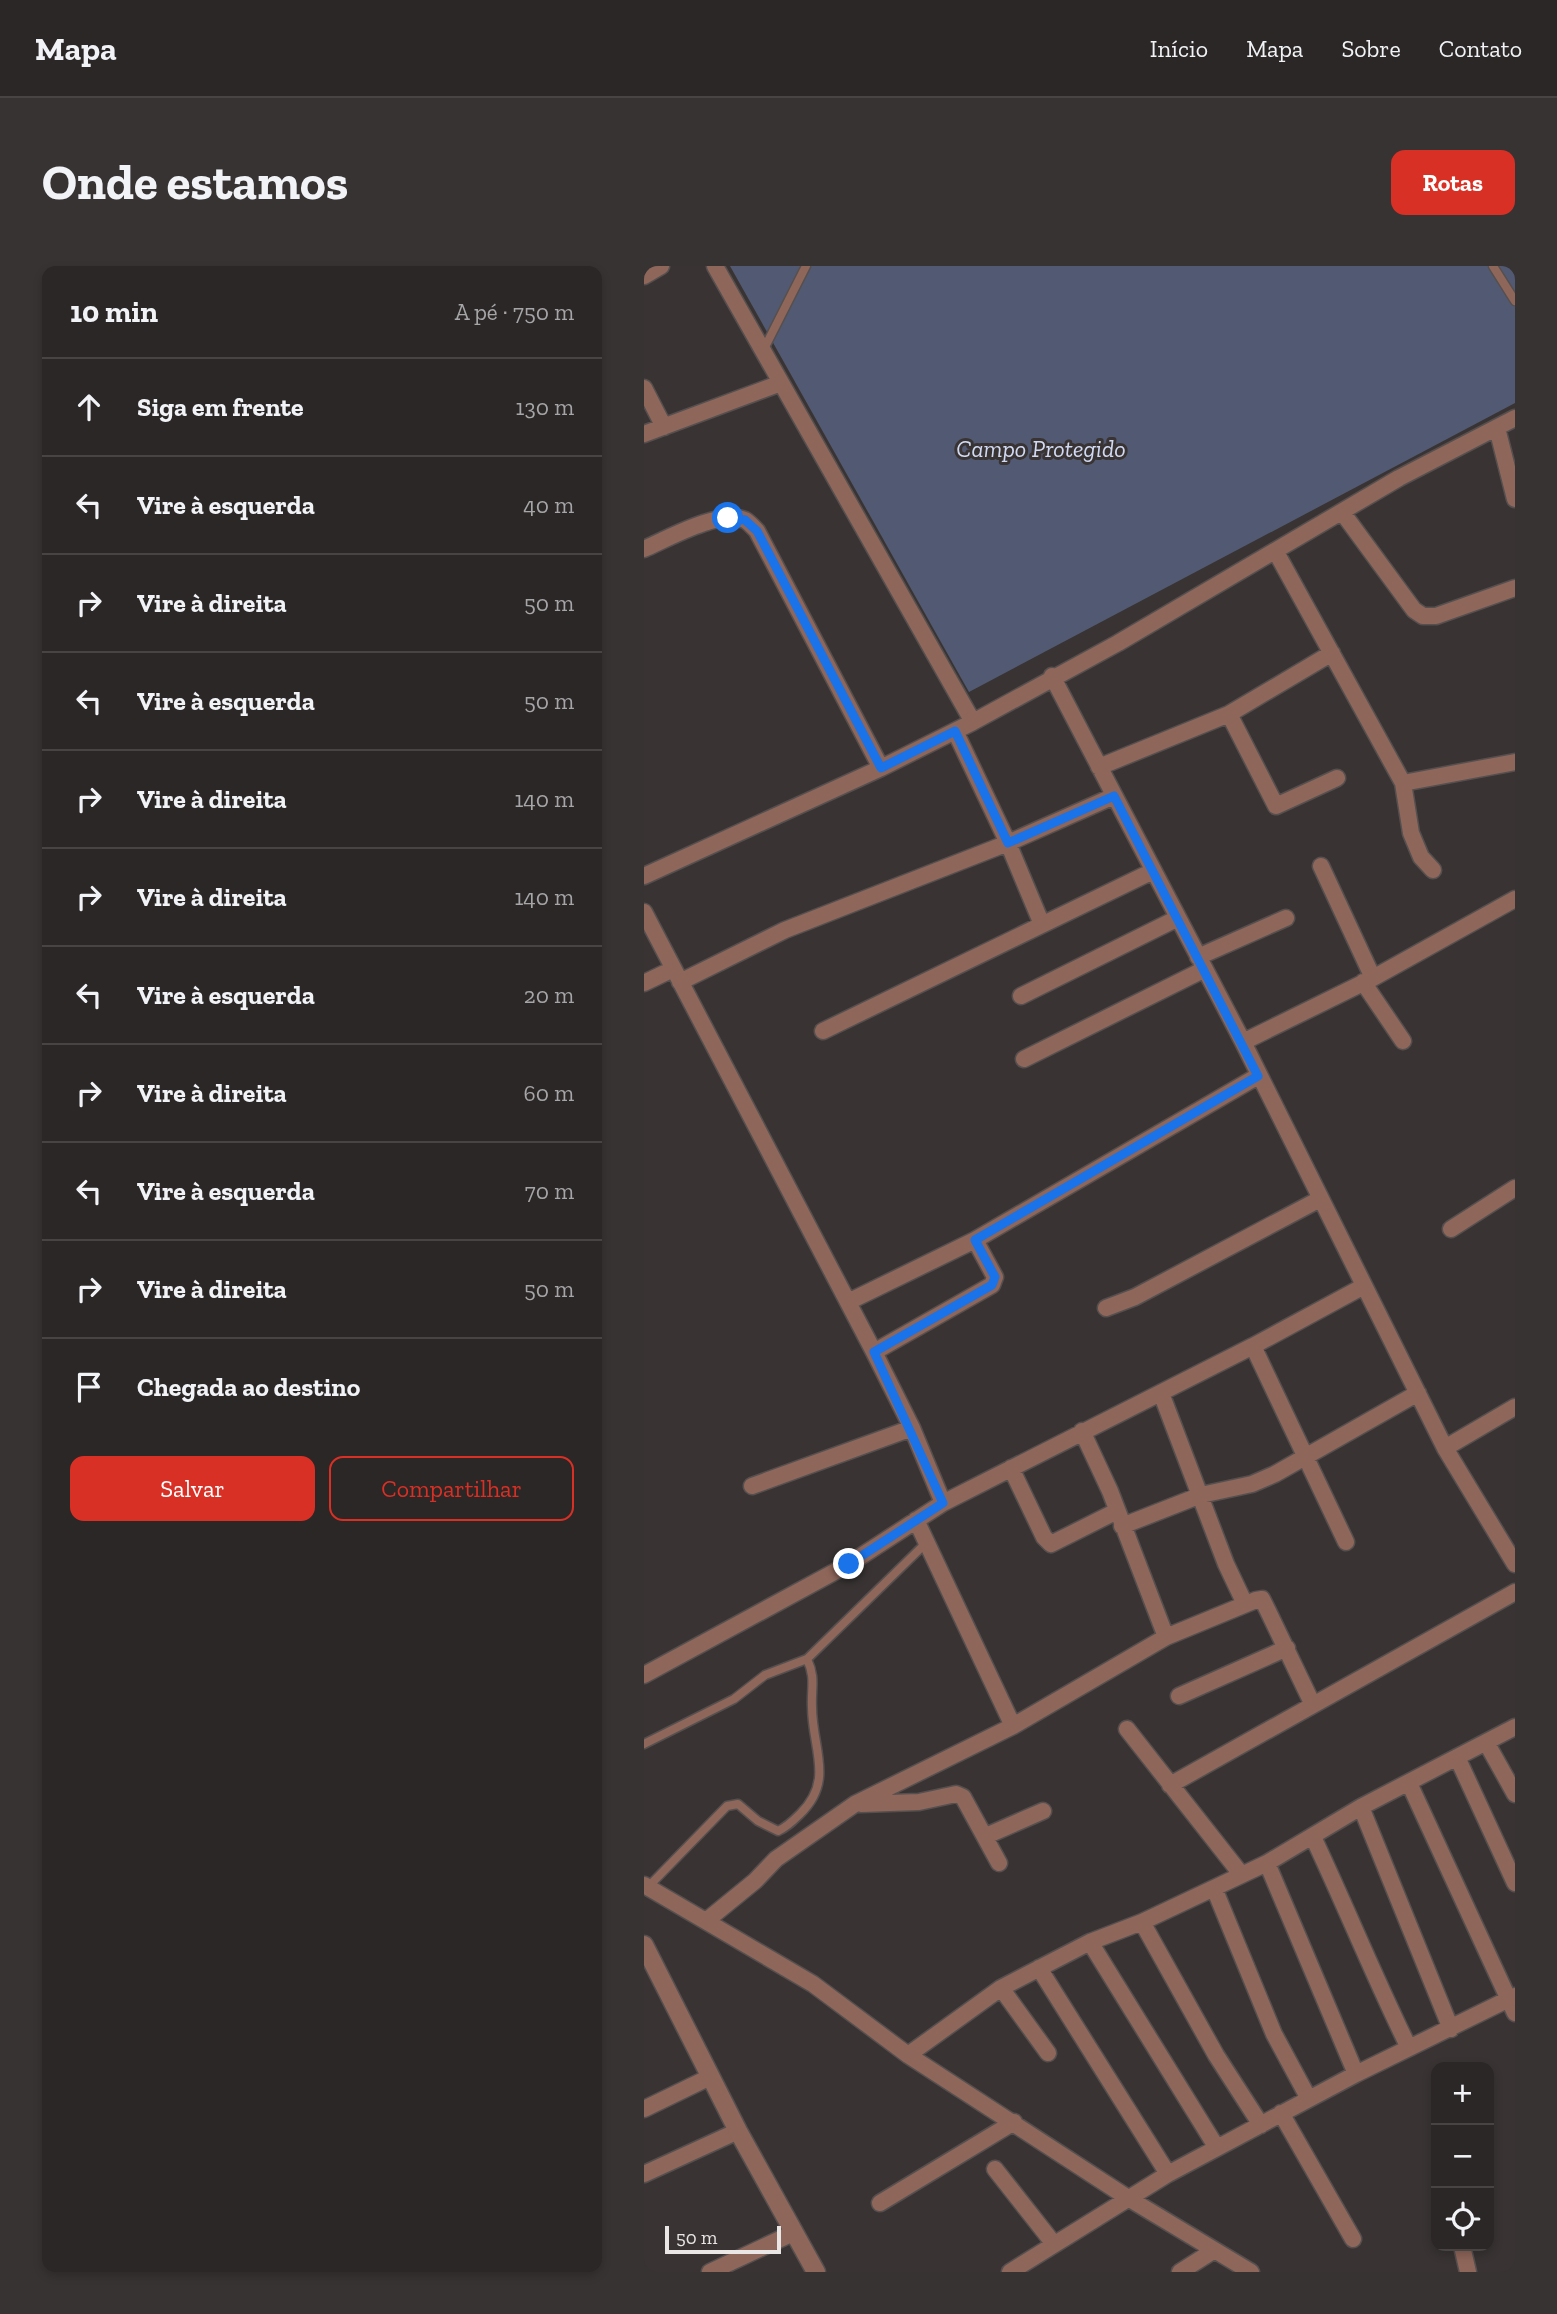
<!DOCTYPE html>
<html lang="pt">
<meta charset="utf-8">
<style>
:root{--surface:#2b2726;--page:#373332;--text:#f1f3f6;--muted:#a6a5a7;--line:#474443;--accent:#d93025}
body{margin:0;font-family:"Zilla Slab",serif;background:var(--page);color:var(--text)}
.controls{position:absolute;right:21px;bottom:21px;display:grid;overflow:hidden;border-radius:14px;box-shadow:0 4px 10px #0003}
.controls button{width:63px;height:63px;display:grid;place-items:center;padding:0;border:0;border-bottom:2px solid var(--line);background:var(--surface);color:var(--text);font:35px sans-serif}
.scale{position:absolute;left:21px;bottom:18px;width:116px;box-sizing:border-box;padding-left:7px;border:4px solid #e9e6e5;border-top:0;font-size:19px;line-height:24px;white-space:nowrap;color:#e9e6e5;-webkit-text-stroke:5px #393433;paint-order:stroke}
.stop{position:absolute;width:21px;height:21px;margin:-16px;border:5px solid #1a73e8;border-radius:50%;background:#fff}
.stop.end{background:#1a73e8;border-color:#fff;box-shadow:0 2px 7px #0008}
.list{margin:0;padding:0;list-style:none}
h2{display:flex;justify-content:space-between;align-items:center;height:91px;margin:0;padding:0 28px;font-size:30px}
h2 small{font-size:23px;font-weight:400;color:var(--muted)}
.list li{display:grid;grid-template-columns:46px 1fr auto;gap:21px;align-items:center;box-sizing:border-box;height:98px;padding:0 28px;border-top:2px solid var(--line)}
.list b{display:block;font-size:26px;white-space:nowrap}
.list em{font-size:23px;font-style:normal;color:var(--muted)}
.actions{display:flex;gap:14px;padding:21px 28px}
.actions a{flex:1;padding:16px 0;border:2px solid var(--accent);border-radius:14px;text-align:center;font-size:24px;color:var(--accent)}
.actions .main{background:var(--accent);color:#fff}
.icon{flex:none;width:38px;height:38px;fill:none;stroke:currentColor;stroke-width:2;stroke-linecap:round;stroke-linejoin:round}
.map{position:relative;flex:none;width:871px;height:2006px;overflow:hidden;border-radius:14px}
header{display:flex;align-items:center;gap:42px;box-sizing:border-box;height:98px;padding:0 35px;background:var(--surface);border-bottom:2px solid var(--line)}
header strong{font-size:33px}
nav{display:flex;gap:38px;margin-inline-start:auto;font-size:24px}
.intro{display:flex;align-items:center;justify-content:space-between;box-sizing:border-box;height:168px;padding:0 42px}
h1{margin:0;font-size:49px}
.button{padding:18px 32px;border-radius:14px;background:var(--accent);color:#fff;font-size:24px;font-weight:700}
main{display:flex;gap:42px;padding:0 42px}
aside{flex:1;background:var(--surface);border-radius:14px;box-shadow:0 4px 10px #0003}
.map>svg:first-child{display:block}
</style>
<header>
<strong>Mapa</strong>
<nav><a>Início</a><a>Mapa</a><a>Sobre</a><a>Contato</a></nav>
</header>
<div class="intro"><h1>Onde estamos</h1><a class="button">Rotas</a></div>
<main>
<aside>
<h2>10 min<small>A pé · 750 m</small></h2>
<ul class="list">
<li><svg class="icon" aria-label="ahead" viewBox="0 0 24 24"><path d="M12 20V5M6 11l6-6 6 6"/></svg><div><b>Siga em frente</b></div><em>130 m</em></li>
<li><svg class="icon" aria-label="left" viewBox="0 0 24 24"><path d="M17 20v-9H6M10 6l-5 5 5 5"/></svg><div><b>Vire à esquerda</b></div><em>40 m</em></li>
<li><svg class="icon" aria-label="right" viewBox="0 0 24 24"><path d="M7 20v-9h11M14 6l5 5-5 5"/></svg><div><b>Vire à direita</b></div><em>50 m</em></li>
<li><svg class="icon" aria-label="left" viewBox="0 0 24 24"><path d="M17 20v-9H6M10 6l-5 5 5 5"/></svg><div><b>Vire à esquerda</b></div><em>50 m</em></li>
<li><svg class="icon" aria-label="right" viewBox="0 0 24 24"><path d="M7 20v-9h11M14 6l5 5-5 5"/></svg><div><b>Vire à direita</b></div><em>140 m</em></li>
<li><svg class="icon" aria-label="right" viewBox="0 0 24 24"><path d="M7 20v-9h11M14 6l5 5-5 5"/></svg><div><b>Vire à direita</b></div><em>140 m</em></li>
<li><svg class="icon" aria-label="left" viewBox="0 0 24 24"><path d="M17 20v-9H6M10 6l-5 5 5 5"/></svg><div><b>Vire à esquerda</b></div><em>20 m</em></li>
<li><svg class="icon" aria-label="right" viewBox="0 0 24 24"><path d="M7 20v-9h11M14 6l5 5-5 5"/></svg><div><b>Vire à direita</b></div><em>60 m</em></li>
<li><svg class="icon" aria-label="left" viewBox="0 0 24 24"><path d="M17 20v-9H6M10 6l-5 5 5 5"/></svg><div><b>Vire à esquerda</b></div><em>70 m</em></li>
<li><svg class="icon" aria-label="right" viewBox="0 0 24 24"><path d="M7 20v-9h11M14 6l5 5-5 5"/></svg><div><b>Vire à direita</b></div><em>50 m</em></li>
<li><svg class="icon" aria-label="arrive" viewBox="0 0 24 24"><path d="M6 21V4h12l-3 4 3 4H6"/></svg><div><b>Chegada ao destino</b></div></li>
</ul>
<div class="actions"><a class="main">Salvar</a><a>Compartilhar</a></div>
</aside>
<div class="map">
<svg width="871" height="2006" viewBox="0 0 871 2006">
<rect width="100%" height="100%" fill="#393433"/>
<path fill="#525a73" d="M86,0H871V137L325,426Z"/>
<g fill="none" stroke-linecap="round" stroke-linejoin="round">
<g stroke="#55504f" stroke-width="11">
<path id="service" d="M849,0L871,35
M119,85L162,0
M0,1478L90,1433L121,1409L163,1393
M4,1621L83,1540L94,1538L114,1555L134,1565C143,1561 149,1555 156,1548C191,1514 168,1483 168,1441C167,1422 172,1412 163,1393L282,1277"/>
</g>
<g stroke="#55504f" stroke-width="19">
<path id="minor" d="M71,0L329,456
M0,10L17,0
M0,122L20,161
M853,162L871,233
M0,168L137,117
M698,246L770,344L779,350H792L871,322
M0,283C23,273 76,243 101,254C105,256 110,262 113,265L237,502
M632,286L759,517L767,567L777,591L789,604
M408,410L599,776L801,1182L871,1298
M585,448L632,540L693,512
M311,465L364,577L397,656
M455,501L585,448L688,387
M759,517L871,496
M677,600L729,712
M0,610L237,502L329,456L474,377L755,212L871,152
M0,646L230,1086L268,1162L299,1237
M554,691L642,652
M36,716L141,664L364,577L470,530
M719,716L759,775
M0,717L29,703
M377,730L534,652
M179,765L509,605
M599,776L729,712L871,633
M380,793L561,703
M807,963L871,922
M204,1036L331,974L614,810
M462,1042L491,1031L676,933
M609,1080L702,1276
M230,1086L348,1019L351,1011L331,974
M517,1127L582,1298L601,1338
M438,1165L466,1225L522,1371
M801,1182L871,1141
M367,1202L400,1271L407,1278L473,1245
M108,1220L268,1162
M272,1254L369,1460
M478,1260L557,1229L608,1218L631,1208L774,1127
M0,1409L205,1298L299,1237L609,1080L720,1020
M535,1430L643,1382
M483,1463L597,1608
M842,1476L871,1528
M813,1491L871,1617
M765,1517L871,1747
M526,1519L871,1326
M217,1538L275,1536L312,1528L319,1531L355,1597
M717,1541L807,1763
M342,1570L399,1545
M669,1571C702,1641 731,1713 765,1782
M623,1597L712,1808
M0,1619L169,1718L264,1789L484,1932L607,2006
M570,1622L630,1768L665,1833
M62,1655L111,1615L132,1593L211,1538L369,1460L522,1371L612,1334L618,1333L624,1345L669,1439
M498,1656L572,1789L617,1859
M446,1676L573,1882
M395,1702L524,1908
M357,1722L404,1787
M264,1789L357,1722L446,1676L498,1656L623,1597L717,1541L871,1461
M0,1843L66,1811
M637,1847L709,1973
M351,1903L410,1978
M0,1908L94,1865
M236,1937L370,1856
M818,1980L824,2006
M66,2006L149,1967
M366,2006L524,1908L712,1808L871,1730
M536,2006L569,1985"/>
</g>
<g stroke="#55504f" stroke-width="21">
<path id="tertiary" d="M0,1679L94,1865L172,2006"/>
</g>
<use href="#service" stroke="#8f665a" stroke-width="8"/>
<use href="#minor" stroke="#8f665a" stroke-width="16"/>
<use href="#tertiary" stroke="#8f665a" stroke-width="18"/>
</g>
<g fill="none" stroke-linecap="round" stroke-linejoin="round">
<path stroke="#1a73e8" stroke-width="9" d="M84,252L101,254L113,265L237,502L311,465L364,577L470,530L614,810L331,974L351,1011L348,1019L230,1086L299,1237L205,1298"/>
</g>
<g text-anchor="middle" dominant-baseline="central" stroke-width="6" stroke-linejoin="round" paint-order="stroke">
<g font-size="24" font-style="italic" fill="#d1daf4" stroke="#393433">
<text x="397" y="182">Campo Protegido</text>
</g>
</g>
</svg>
<div class="controls">
<button>+</button>
<button>−</button>
<button><svg class="icon" aria-label="locate" viewBox="0 0 24 24"><circle cx="12" cy="12" r="6"/><path d="M12 2v4M12 18v4M2 12h4M18 12h4"/></svg></button>
</div>
<div class="scale">50 m</div>
<div class="stop" style="left:84px;top:252px"></div>
<div class="stop end" style="left:205px;top:1298px"></div>
</div>
</main>
